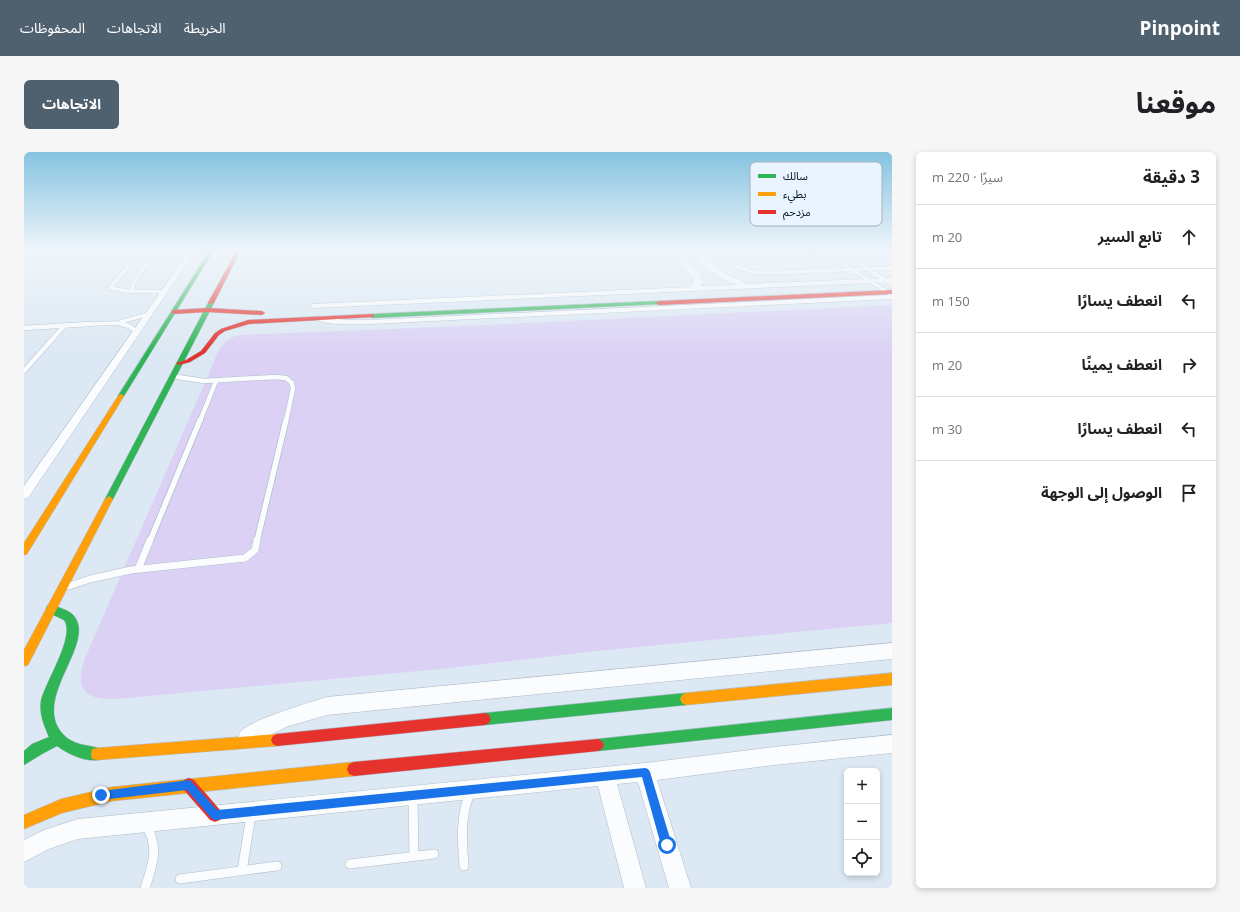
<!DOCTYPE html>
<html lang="ar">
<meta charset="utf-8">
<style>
:root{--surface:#fff;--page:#f6f6f6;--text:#202124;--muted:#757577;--line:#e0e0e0;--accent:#4f606f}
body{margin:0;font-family:"Open Sans","Noto Sans Arabic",sans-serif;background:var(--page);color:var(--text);direction:rtl}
.controls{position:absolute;right:12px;bottom:12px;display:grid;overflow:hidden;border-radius:6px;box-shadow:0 2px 6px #0003}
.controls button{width:36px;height:36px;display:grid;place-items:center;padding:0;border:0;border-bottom:1px solid var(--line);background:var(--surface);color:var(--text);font:20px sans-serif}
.stop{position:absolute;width:12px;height:12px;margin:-9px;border:3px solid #1a73e8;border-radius:50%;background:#fff}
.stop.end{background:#1a73e8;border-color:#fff;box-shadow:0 1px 4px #0008}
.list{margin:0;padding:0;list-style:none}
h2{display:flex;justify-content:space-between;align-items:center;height:52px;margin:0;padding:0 16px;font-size:17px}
h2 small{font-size:13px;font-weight:400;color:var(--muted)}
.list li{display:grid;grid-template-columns:26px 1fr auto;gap:12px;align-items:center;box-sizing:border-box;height:64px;padding:0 16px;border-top:1px solid var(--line)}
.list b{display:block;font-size:15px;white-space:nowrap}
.list em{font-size:13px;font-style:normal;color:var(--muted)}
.icon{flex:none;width:22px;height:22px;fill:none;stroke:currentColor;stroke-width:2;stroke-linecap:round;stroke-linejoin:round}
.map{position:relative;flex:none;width:868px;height:736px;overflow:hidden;direction:ltr;border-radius:6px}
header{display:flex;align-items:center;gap:24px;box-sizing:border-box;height:56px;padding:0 20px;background:var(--accent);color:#fff}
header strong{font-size:19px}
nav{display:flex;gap:22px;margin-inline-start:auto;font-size:14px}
.intro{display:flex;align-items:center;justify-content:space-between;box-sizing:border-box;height:96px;padding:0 24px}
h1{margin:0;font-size:28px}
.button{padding:10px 18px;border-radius:6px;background:var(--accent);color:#fff;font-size:14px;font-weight:700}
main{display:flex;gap:24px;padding:0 24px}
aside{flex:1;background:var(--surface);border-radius:6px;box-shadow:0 2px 6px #0003}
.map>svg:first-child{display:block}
</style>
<header>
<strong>Pinpoint</strong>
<nav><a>الخريطة</a><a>الاتجاهات</a><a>المحفوظات</a></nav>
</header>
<div class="intro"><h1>موقعنا</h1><a class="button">الاتجاهات</a></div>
<main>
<aside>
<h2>3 دقيقة<small>سيرًا · 220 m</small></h2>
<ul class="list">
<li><svg class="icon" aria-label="ahead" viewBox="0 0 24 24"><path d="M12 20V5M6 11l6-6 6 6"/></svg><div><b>تابع السير</b></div><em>20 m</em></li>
<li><svg class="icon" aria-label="left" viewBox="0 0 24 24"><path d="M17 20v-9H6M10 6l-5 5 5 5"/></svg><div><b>انعطف يسارًا</b></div><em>150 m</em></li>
<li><svg class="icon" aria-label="right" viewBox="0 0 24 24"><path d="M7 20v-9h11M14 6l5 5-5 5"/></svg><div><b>انعطف يمينًا</b></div><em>20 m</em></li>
<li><svg class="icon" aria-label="left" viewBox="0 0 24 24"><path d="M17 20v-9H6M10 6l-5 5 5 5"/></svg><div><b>انعطف يسارًا</b></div><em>30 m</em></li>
<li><svg class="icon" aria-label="arrive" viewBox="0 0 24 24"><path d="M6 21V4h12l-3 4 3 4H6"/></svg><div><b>الوصول إلى الوجهة</b></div></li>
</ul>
</aside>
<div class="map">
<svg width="868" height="736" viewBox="0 0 868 736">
<rect width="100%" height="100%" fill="#dce8f3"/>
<path fill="#dad1f4" d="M868,153V471L572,499L416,517L92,547C60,548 50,537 61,506L186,219C194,202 196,185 218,183L463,173Z"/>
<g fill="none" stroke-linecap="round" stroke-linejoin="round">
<g stroke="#adbcca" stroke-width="4.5">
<path id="lane-far4" d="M118,98L86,136L103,139L140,140
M689,98C704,111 718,119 738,121L868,116
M773,98L791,99L805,103L868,143
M821,98L819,99L820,102L868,132
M108,139C108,126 128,108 136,98
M96,170L125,162
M47,173L92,171L102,173"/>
</g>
<g stroke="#adbcca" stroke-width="5.5">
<path id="lane-far3" d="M98,172L105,174L112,179
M0,176L66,172
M0,219L41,173
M148,224L180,229L252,225L262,226L268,231L269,237L262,269
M176,269L192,229"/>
</g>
<g stroke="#adbcca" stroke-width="7">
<path id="lane-far2" d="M126,389L176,268
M233,389L262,268"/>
</g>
<g stroke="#adbcca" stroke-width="8">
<path id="lane-far1" d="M115,415L126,388
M45,434L66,427L107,418L221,406L231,398L233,388"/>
</g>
<g stroke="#adbcca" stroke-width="10">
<path id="lane" d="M389,646L390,704
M326,712L410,702
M440,714C438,689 436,665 446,641
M218,719L227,663
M156,727L253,714
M121,736C128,715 136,694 122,674"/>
</g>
<g stroke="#adbcca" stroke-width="1">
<path id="street" d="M0,98H4L0,100Z
M166,98H172L4,346L0,347V334Z
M646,98H653L677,124L678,132L676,134L713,133C694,127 676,113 665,98H672L699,121L721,130V132L868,126V130L289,156L285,154L289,152L666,135L670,131V126Z
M868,143V147L346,172C334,172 300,174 292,167L296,165L324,168H346Z
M868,491V507L303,563L262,575L223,595L217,592L214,586C215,584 215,582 216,580C226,568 286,550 303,545Z
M868,583V601L750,613L633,628L667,736H645L614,630L593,632L622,736H600L574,634L54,687L25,697L0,710V688L20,678L54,667L621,611L750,595Z"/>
</g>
<g stroke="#adbcca" stroke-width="1">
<path id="fast" d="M186,98H190L100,244L99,245H95L94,244Z
M187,149L190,151L89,347L85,350L82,349L81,347L184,151Z
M635,149L638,151L637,152L348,166L345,164L348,162Z
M27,452C33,455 41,457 47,461C79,488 0,550 43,586C54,594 66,593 78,597L79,602L78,607C64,612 44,602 33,594L18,602L0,613V599L8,592L25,585C20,573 15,562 17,549C21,530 52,484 40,468L23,460L22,457L23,454Z
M662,541L666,543L668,547L666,551L662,553L461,573L457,571L455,567L457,563L461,561Z
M868,556V568L574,599L570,597L568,593L570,589L574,587Z"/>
</g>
<g stroke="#adbcca" stroke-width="1">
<path id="slow" d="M97,242L100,244L3,402L0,403V391L94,244Z
M85,344L89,347L4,513L0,514V498L81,347Z
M868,521V533L662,553L658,551L656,547L658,543L662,541Z
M253,582L257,584L259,588L257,592L253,594L73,608L68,607L67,602L68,597L73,596Z
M330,610L335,612L337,617L335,622L330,624L88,649L38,661L0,677V663L37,647L88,635Z"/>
</g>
<g stroke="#adbcca" stroke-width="1">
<path id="jam" d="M213,98H217L190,151L185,152L184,151Z
M868,138V142L635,153L632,151L635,149Z
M183,156L238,159L241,161L238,163L183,160L150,162L147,160L150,158Z
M348,162L350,163V165L225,172L201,179L195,183L181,201L166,210L155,213L152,211L162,208L177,199L191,181L197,177L224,168Z
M461,561L465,563L467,567L465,571L461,573L253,594L249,592L247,588L249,584L253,582Z
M574,587L578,589L580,593L578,597L574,599L330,624L325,622L323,617L325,612L330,610Z
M165,626L170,628L196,658L198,663L196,668L191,670L186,668L160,638L158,633L160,628Z"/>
</g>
<use href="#lane-far4" stroke="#fafcfd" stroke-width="3.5"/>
<use href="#lane-far3" stroke="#fafcfd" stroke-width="4.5"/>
<use href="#lane-far2" stroke="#fafcfd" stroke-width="5.5"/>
<use href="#lane-far1" stroke="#fafcfd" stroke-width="7"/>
<use href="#lane" stroke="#fafcfd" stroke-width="9"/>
<use href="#street" fill="#fafcfd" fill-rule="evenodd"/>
<use href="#fast" fill="#30b455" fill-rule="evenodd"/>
<use href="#slow" fill="#ff9f0a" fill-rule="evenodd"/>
<use href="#jam" fill="#e5322d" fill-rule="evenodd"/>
</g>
<linearGradient id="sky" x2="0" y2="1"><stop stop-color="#85c3e1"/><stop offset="0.49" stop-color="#eff5fa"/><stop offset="1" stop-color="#eff5fa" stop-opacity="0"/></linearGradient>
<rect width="868" height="201" fill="url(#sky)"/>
<path fill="#1a73e8" d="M621,616L624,617L626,620L648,693L646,696L643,698L639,696L637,693L618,625L191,668L188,667L163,638L77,648L74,647L72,643L74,640L77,639L165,628L168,630L193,658Z"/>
<rect x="726" y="10" width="132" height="64" rx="6" fill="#e9f4fe" stroke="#a4b2be" stroke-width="1"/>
<rect x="734" y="22" width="18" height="4" fill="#30b455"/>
<rect x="734" y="40" width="18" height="4" fill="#ff9f0a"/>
<rect x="734" y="58" width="18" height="4" fill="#e5322d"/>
<g font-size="11" fill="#031728">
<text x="759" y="28">سالك</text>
<text x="759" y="46">بطيء</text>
<text x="759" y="64">مزدحم</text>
</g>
</svg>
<div class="controls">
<button>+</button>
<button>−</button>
<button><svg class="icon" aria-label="locate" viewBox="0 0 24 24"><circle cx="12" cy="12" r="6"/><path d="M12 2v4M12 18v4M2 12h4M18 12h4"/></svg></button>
</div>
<div class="stop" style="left:643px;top:693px"></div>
<div class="stop end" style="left:77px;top:643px"></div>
</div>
</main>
